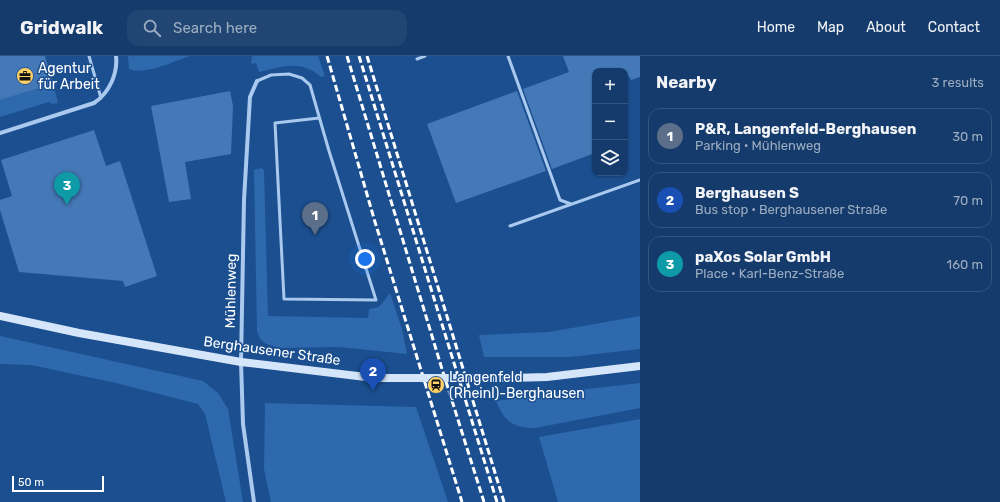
<!DOCTYPE html>
<meta charset="utf-8">
<style>
:root{--surface:#143b6b;--page:#214673;--text:#f1f3f6;--muted:#9dadc1;--line:#33557e;--accent:#8c9099}
body{margin:0;font-family:Rubik,sans-serif;background:var(--page);color:var(--text)}
.controls{position:absolute;right:12px;top:12px;display:grid;overflow:hidden;border-radius:8px;box-shadow:0 1px 3px #0004}
.controls button{width:36px;height:36px;display:grid;place-items:center;padding:0;border:0;border-bottom:1px solid var(--line);background:var(--surface);color:var(--text);font:20px sans-serif}
.scale{position:absolute;left:12px;bottom:10px;width:92px;box-sizing:border-box;padding-left:4px;border:2px solid #fff;border-top:0;font-size:11px;line-height:14px;white-space:nowrap;color:#fff;-webkit-text-stroke:3px #1b4f8f;paint-order:stroke}
.you{position:absolute;left:365px;top:203px;width:14px;height:14px;margin:-10px;border:3px solid #fff;border-radius:50%;background:#1a73e8;box-shadow:0 0 0 6px #1a73e833}
.badge{display:grid;place-items:center;width:26px;height:26px;border-radius:50%;background:var(--accent);color:#fff;font-size:13px;font-weight:700}
.pin{position:absolute;translate:-50% -33px;filter:drop-shadow(0 1px 2px #0008)}
.pin::after{content:'';position:absolute;top:21px;width:14px;height:12px;background:inherit;clip-path:polygon(0 0,100% 0,50% 100%)}
.list{margin:0;padding:0;list-style:none}
h2{display:flex;justify-content:space-between;align-items:center;height:52px;margin:0;padding:0 16px;font-size:17px}
h2 small{font-size:13px;font-weight:400;color:var(--muted)}
.list li{display:grid;grid-template-columns:26px 1fr auto;gap:12px;align-items:center;box-sizing:border-box;height:56px;margin:0 8px 8px;padding:0 8px;border:1px solid var(--line);border-radius:12px}
.list b{display:block;font-size:15px;white-space:nowrap}
.list p{margin:0;font-size:13px;white-space:nowrap;color:var(--muted)}
.list em{font-size:13px;font-style:normal;color:var(--muted)}
.icon{flex:none;width:22px;height:22px;fill:none;stroke:currentColor;stroke-width:2;stroke-linecap:round;stroke-linejoin:round}
.map{position:relative;flex:none;width:640px;height:446px;overflow:hidden}
header{display:flex;align-items:center;gap:24px;box-sizing:border-box;height:56px;padding:0 20px;background:var(--surface);border-bottom:1px solid var(--line)}
header strong{font-size:19px}
nav{display:flex;gap:22px;margin-inline-start:auto;font-size:14px}
.search{width:280px;height:36px;background:var(--page);display:flex;align-items:center;gap:10px;box-sizing:border-box;padding:0 14px;border-radius:12px;color:var(--muted);font-size:15px}
main{display:flex}
aside{flex:1;background:var(--surface)}
.map>svg:first-child{display:block}
</style>
<header>
<strong>Gridwalk</strong>
<div class="search"><svg class="icon" aria-label="search" viewBox="0 0 24 24"><circle cx="10" cy="10" r="6"/><path d="M15 15l6 6"/></svg>Search here</div>
<nav><a>Home</a><a>Map</a><a>About</a><a>Contact</a></nav>
</header>
<main>
<div class="map">
<svg width="640" height="446" viewBox="0 0 640 446">
<rect width="100%" height="100%" fill="#1b4f8f"/>
<path fill="#2e69ad" d="M128,0H190C175,5 143,20 129,13Z
M252,0H318L325,20L321,21C300,3 283,11 259,16L256,7L251,8Z
M53,28L58,47L52,48L49,46L0,61V44Z
M262,112L264,115L268,260L368,262L369,253L379,251L390,237L402,273L407,298L339,291L280,292L266,288L260,283L257,275L254,114Z
M640,260V293L570,301H484L479,279L549,276Z
M0,280L203,325L218,337L228,353L243,446H226L205,358L198,348L116,327L31,309L0,308Z
M640,327V352L535,372C513,372 505,366 496,345L543,338Z
M265,347L416,351L448,446H271L264,413Z
M640,363V446H558L539,381Z"/>
<path fill="#4478b7" d="M0,0H45L53,28L0,44Z
M563,0H640V21L631,24L629,20L625,22V15H595V97L552,113L523,33L569,16Z
M230,35L233,50L231,98L185,106L191,143L169,146L151,50Z
M517,35L546,115L456,147L427,68Z
M94,74L106,110L120,105L157,220L125,231L123,225L19,216L0,154V144L12,140L1,104Z"/>
<g fill="none" stroke-linecap="round" stroke-linejoin="round">
<path stroke="#a9c9ee" stroke-width="3" d="M89,0L101,42
M508,0L560,144L571,148
M417,3L425,0
M257,25L271,19L289,18L302,22L310,29L329,95L376,244L284,243L275,67L319,62
M510,170L640,124"/>
<path stroke="#a9c9ee" stroke-width="4" d="M0,77L94,47C109,37 118,18 116,0
M254,446L243,368L241,306L244,144L250,41L257,25"/>
<path stroke="#d6e6fa" stroke-width="8" d="M0,260L79,277L241,306L374,322
M511,322L547,321L640,310"/>
<path stroke="#fff" stroke-width="3" stroke-dasharray="7 3" stroke-linecap="butt" d="M327,0L375,166L462,446
M347,0L442,313L484,446
M359,0L497,446
M367,0L504,446"/>
<path stroke="#d6e6fa" stroke-width="8" d="M374,322H511"/>
</g>
<defs>
<g id="office-disc" transform="scale(0.9)"><circle r="9.5" fill="#ffd166" stroke="#1b4f8f"/><path d="M-6-3h4V-5.5h4V-3h4V5H-6ZM-1-4.5V-3h2v-1.5ZM-6 0V1H6V0Z" fill="#111"/></g>
<g id="station-disc" transform="scale(0.9)"><circle r="9.5" fill="#ffd166" stroke="#1b4f8f"/><path d="M-3-6H3Q5-6 5-4V2Q5 4 3 4L4.5 6H3L1.5 4h-3L-3 6H-4.5L-3 4Q-5 4-5 2V-4Q-5-6-3-6ZM-3.5-4v3h7v-3ZM-3.5 1v1.5H-2V1ZM2 1v1.5H3.5V1Z" fill="#111"/></g>
</defs>
<g fill-rule="evenodd">
<use href="#office-disc" x="25" y="20"/>
<use href="#station-disc" x="436" y="329"/>
</g>
<g text-anchor="middle" dominant-baseline="central" stroke-width="3" stroke-linejoin="round" paint-order="stroke">
<g font-size="14" fill="#fff" stroke="#1b4f8f" text-anchor="start">
<text x="38" y="12">Agentur<tspan x="38" dy="16">für Arbeit</tspan></text>
<text x="449" y="321">Langenfeld<tspan x="449" dy="16">(Rheinl)-Berghausen</tspan></text>
</g>
<g font-size="14" fill="#fff" stroke="#1b4f8f">
<text transform="translate(231 235) rotate(-89)">Mühlenweg</text>
<text transform="translate(272 295) rotate(8)">Berghausener Straße</text>
</g>
</g>
</svg>
<div class="controls">
<button>+</button>
<button>−</button>
<button><svg class="icon" aria-label="layers" viewBox="0 0 24 24"><path d="M12 4l9 5-9 5-9-5zM3 14l9 5 9-5"/></svg></button>
</div>
<div class="scale">50 m</div>
<div class="you"></div>
<div class="pin badge" style="left:315px;top:179px;background:#5c6f8a">1</div>
<div class="pin badge" style="left:373px;top:335px;background:#1a4fb4">2</div>
<div class="pin badge" style="left:67px;top:149px;background:#0f9aa8">3</div>
</div>
<aside>
<h2>Nearby<small>3 results</small></h2>
<ul class="list">
<li><span class="badge" style="background:#5c6f8a">1</span><div><b>P&amp;R, Langenfeld-Berghausen</b><p>Parking · Mühlenweg</p></div><em>30 m</em></li>
<li><span class="badge" style="background:#1a4fb4">2</span><div><b>Berghausen S</b><p>Bus stop · Berghausener Straße</p></div><em>70 m</em></li>
<li><span class="badge" style="background:#0f9aa8">3</span><div><b>paXos Solar GmbH</b><p>Place · Karl-Benz-Straße</p></div><em>160 m</em></li>
</ul>
</aside>
</main>
